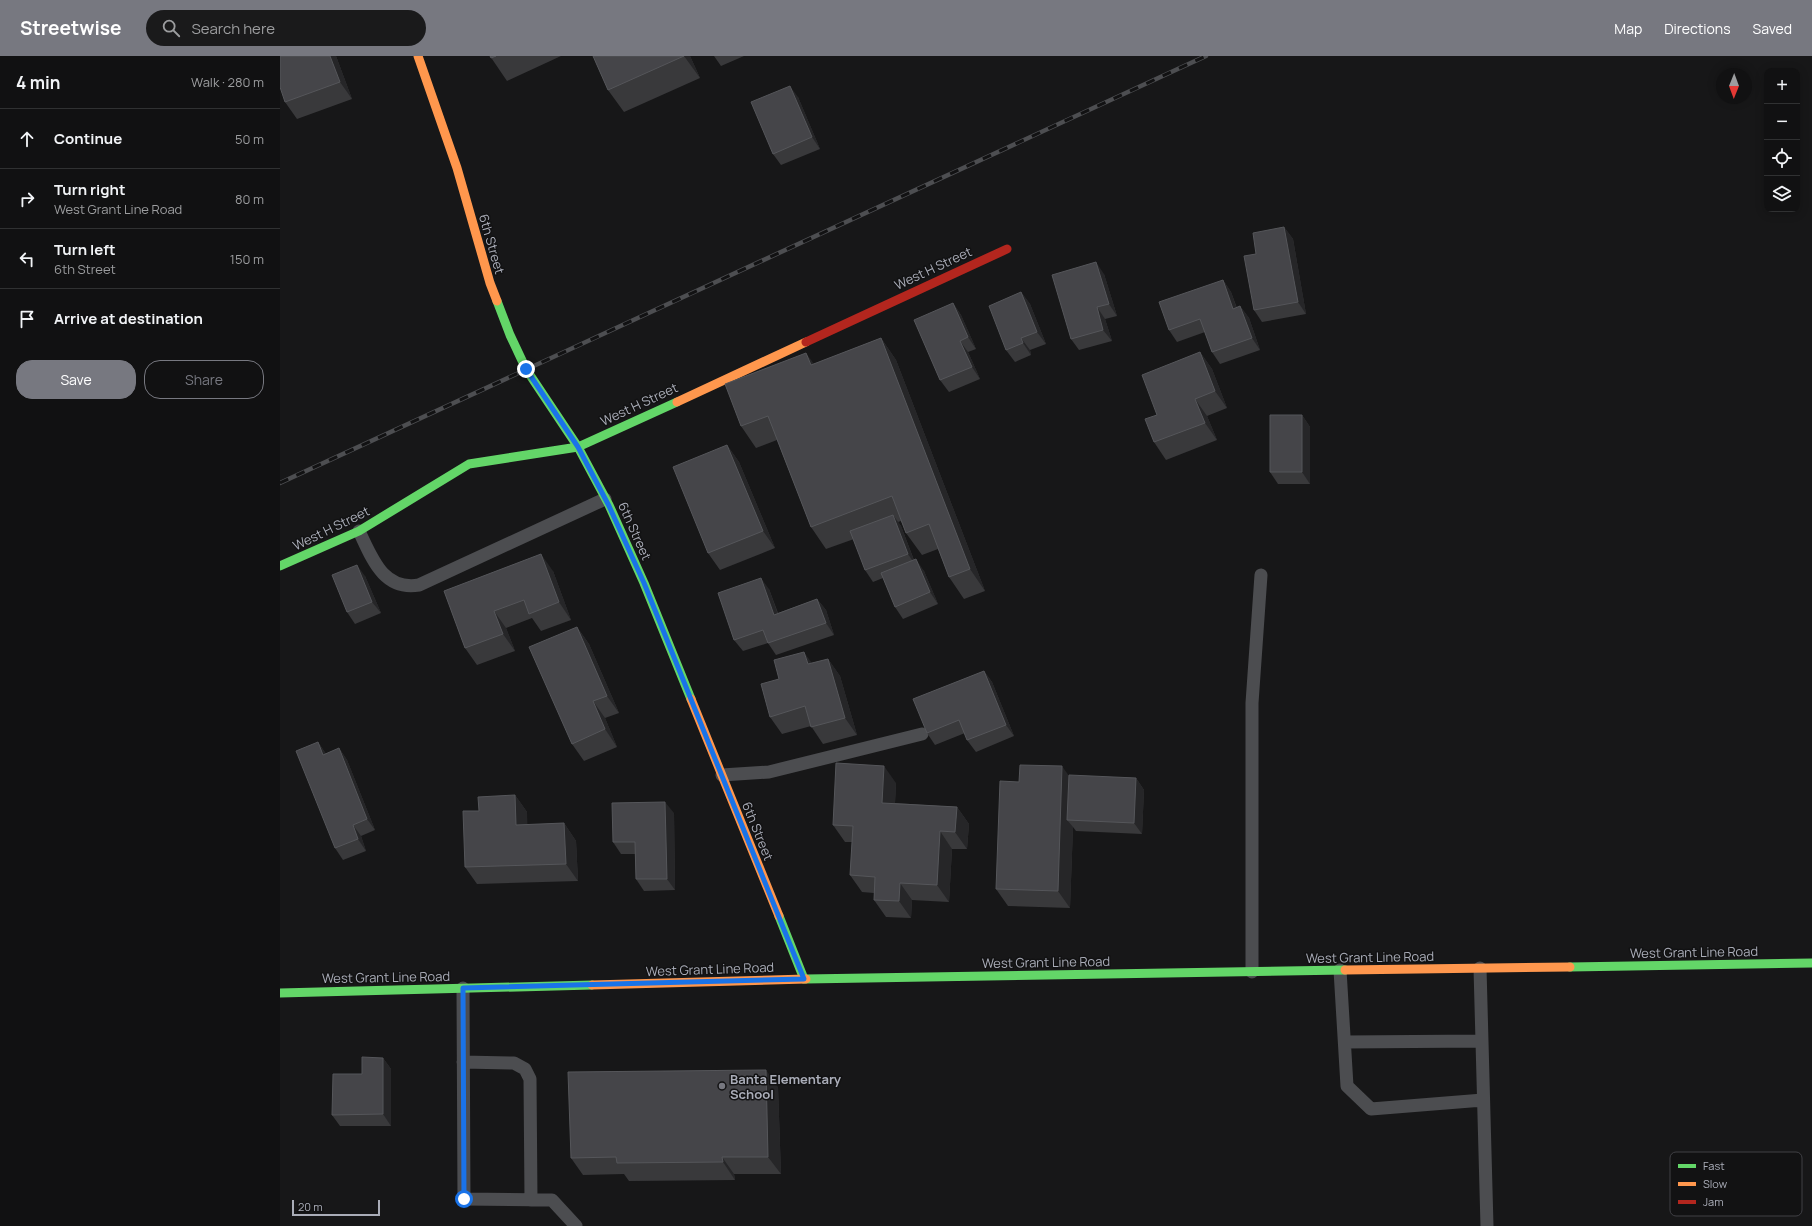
<!DOCTYPE html>
<meta charset="utf-8">
<style>
:root{--surface:#111112;--page:#1a1a1b;--text:#f1f3f6;--muted:#9c9d9f;--line:#303132;--accent:#777880}
body{margin:0;font-family:Manrope,sans-serif;background:var(--page);color:var(--text)}
.controls{position:absolute;right:12px;top:12px;display:grid;overflow:hidden;border-radius:8px;box-shadow:0 2px 10px #0003}
.controls button{width:36px;height:36px;display:grid;place-items:center;padding:0;border:0;border-bottom:1px solid var(--line);background:var(--surface);color:var(--text);font:20px sans-serif}
.compass{position:absolute;left:1436px;top:12px;width:36px;height:36px;border-radius:50%;background:var(--surface);box-shadow:0 2px 10px #0003;rotate:181deg}
.scale{position:absolute;left:12px;bottom:10px;width:88px;box-sizing:border-box;padding-left:4px;border:2px solid #aaadb8;border-top:0;font-size:11px;line-height:14px;white-space:nowrap;color:#aaadb8;-webkit-text-stroke:3px #121213;paint-order:stroke}
.stop{position:absolute;width:12px;height:12px;margin:-9px;border:3px solid #1a73e8;border-radius:50%;background:#fff}
.stop.end{background:#1a73e8;border-color:#fff;box-shadow:0 1px 4px #0008}
.list{margin:0;padding:0;list-style:none}
h2{display:flex;justify-content:space-between;align-items:center;height:52px;margin:0;padding:0 16px;font-size:17px}
h2 small{font-size:13px;font-weight:400;color:var(--muted)}
.list li{display:grid;grid-template-columns:26px 1fr auto;gap:12px;align-items:center;box-sizing:border-box;height:60px;padding:0 16px;border-top:1px solid var(--line)}
.list b{display:block;font-size:15px;white-space:nowrap}
.list p{margin:0;font-size:13px;white-space:nowrap;color:var(--muted)}
.list em{font-size:13px;font-style:normal;color:var(--muted)}
.actions{display:flex;gap:8px;padding:12px 16px}
.actions a{flex:1;padding:9px 0;border:1px solid var(--accent);border-radius:16px;text-align:center;font-size:14px;color:var(--accent)}
.actions .main{background:var(--accent);color:#fff}
.icon{flex:none;width:22px;height:22px;fill:none;stroke:currentColor;stroke-width:2;stroke-linecap:round;stroke-linejoin:round}
.map{position:relative;flex:none;width:1532px;height:1170px;overflow:hidden}
header{display:flex;align-items:center;gap:24px;box-sizing:border-box;height:56px;padding:0 20px;background:var(--accent);color:#fff}
header strong{font-size:19px}
nav{display:flex;gap:22px;margin-inline-start:auto;font-size:14px}
.search{width:280px;height:36px;background:var(--page);display:flex;align-items:center;gap:10px;box-sizing:border-box;padding:0 14px;border-radius:22px;color:var(--muted);font-size:15px}
main{display:flex}
aside{flex:1;background:var(--surface)}
.map>svg:first-child{display:block}
</style>
<header>
<strong>Streetwise</strong>
<div class="search"><svg class="icon" aria-label="search" viewBox="0 0 24 24"><circle cx="10" cy="10" r="6"/><path d="M15 15l6 6"/></svg>Search here</div>
<nav><a>Map</a><a>Directions</a><a>Saved</a></nav>
</header>
<main>
<aside>
<h2>4 min<small>Walk · 280 m</small></h2>
<ul class="list">
<li><svg class="icon" aria-label="ahead" viewBox="0 0 24 24"><path d="M12 20V5M6 11l6-6 6 6"/></svg><div><b>Continue</b></div><em>50 m</em></li>
<li><svg class="icon" aria-label="right" viewBox="0 0 24 24"><path d="M7 20v-9h11M14 6l5 5-5 5"/></svg><div><b>Turn right</b><p>West Grant Line Road</p></div><em>80 m</em></li>
<li><svg class="icon" aria-label="left" viewBox="0 0 24 24"><path d="M17 20v-9H6M10 6l-5 5 5 5"/></svg><div><b>Turn left</b><p>6th Street</p></div><em>150 m</em></li>
<li><svg class="icon" aria-label="arrive" viewBox="0 0 24 24"><path d="M6 21V4h12l-3 4 3 4H6"/></svg><div><b>Arrive at destination</b></div></li>
</ul>
<div class="actions"><a class="main">Save</a><a>Share</a></div>
</aside>
<div class="map">
<svg width="1532" height="1170" viewBox="0 0 1532 1170">
<rect width="100%" height="100%" fill="#171718"/>
<g fill="none" stroke-linecap="round" stroke-linejoin="round">
<path stroke="#4c4d50" stroke-width="13" d="M79,475C92,502 103,535 139,529L325,443
M442,719L489,716L642,678
M1200,912L1207,1170
M1060,914L1067,1030L1091,1053L1203,1044
M972,916V647L981,519
M183,932L184,1143L272,1144L296,1170
M1065,986L1202,985
M183,1006L234,1007L245,1013L250,1023L251,1144"/>
<path stroke="#63d668" stroke-width="9" d="M217,245L230,279L246,313L298,391L329,449L364,527L411,643
M0,510L79,475L189,408L298,391L397,346
M499,860L524,923
M1290,911L1532,907
M526,923L1065,914
M0,937L312,929"/>
<path stroke="#ff974d" stroke-width="9" d="M138,0L177,112L210,227L217,245
M397,346L526,286
M411,643L499,860
M1065,914L1290,911
M312,929L526,923"/>
<path stroke="#b3261e" stroke-width="9" d="M526,286L727,193"/>
<g stroke="#4d4e51" stroke-width="4.5">
<path id="rail" d="M0,427L926,0"/>
</g>
<use href="#rail" stroke="#121213" stroke-width="3" stroke-dasharray="9" stroke-linecap="butt"/>
</g>
<path fill="#39393b" d="M0,0H56L72,43L17,63L5,46Z
M210,0H281L227,25Z
M313,0H410L420,22L344,56L328,34Z
M434,0H464L441,10Z
M518,41L540,93L501,109L493,98Z
M1004,171L1013,183L1026,258L982,266L974,254Z
M824,218L837,260L825,263L832,285L799,294L791,283Z
M943,224L951,236L957,252L960,250L969,262L980,294L940,308L932,296L925,276L897,286L889,274Z
M741,236L750,248L766,288L750,294L751,299L735,306L726,294Z
M673,247L681,259L696,293L688,296L700,323L669,336L660,324Z
M601,282L616,304L705,535L684,543L669,521L658,493L642,499L626,477L621,465L618,466L621,470L634,504L644,515L658,548L623,563L615,551L603,522L593,526L585,514L574,483L546,493L531,471L497,384L476,392L461,370L534,308Z
M920,296L932,313L947,352L927,360L937,384L886,404L874,386L877,359Z
M1022,359L1030,371V428H998L990,416Z
M447,389L459,406L495,492L440,514L428,497Z
M273,515L291,564L261,575L252,562L226,572L235,595L197,609L185,592L164,535Z
M85,520L101,557L75,568L67,556Z
M489,533L498,557L537,543L546,554L554,579L496,599L488,587L463,595L454,584Z
M297,571L309,588L339,657L325,662L337,691L304,705L292,688Z
M548,603L560,620L577,679L543,688L531,670L502,678L490,661L499,623L532,607Z
M704,615L712,626L734,680L696,696L687,684L685,677L655,689L647,677Z
M38,686L46,698L59,692L67,704L95,774L81,780L86,795L63,804L55,792Z
M789,720L856,722L864,734L862,778L796,775L793,771L790,852L728,850L716,833L739,726Z
M616,727L615,747L677,751L689,768L687,793H672L669,846L632,844L631,862L606,861L594,844V837L582,836L570,819L572,786H565L553,769Z
M235,739L247,756V769L284,767L296,785L298,825L197,828L185,811L199,755Z
M394,757L395,834L364,835L356,823L355,798H341L333,786Z
M103,1002L111,1013V1070H60L52,1059L82,1018Z
M498,1031L501,1118H454L455,1124L349,1125L344,1118L303,1119L291,1102Z"/>
<path fill="#262628" d="M50,0H56L72,43L60,26Z
M404,0H410L420,22Z
M510,30L518,41L540,93L532,81Z
M1004,171L1013,183L1026,258L1018,246Z
M816,206L824,218L837,260L829,248Z
M943,224L951,236L961,265L953,253Z
M741,236L750,248L766,288L757,276Z
M673,247L681,259L696,293L688,281Z
M960,250L969,262L980,294L972,282Z
M817,251L825,263L832,285L823,274Z
M601,282L616,304L705,535L690,513Z
M741,282L750,294L751,299L743,287Z
M680,285L688,296L700,323L692,311Z
M920,296L932,313L947,352L935,335Z
M526,297L542,319L531,309Z
M915,343L927,360L937,384L925,367Z
M1022,359L1030,371V428L1022,416Z
M447,389L459,406L495,492L483,475Z
M613,459L621,470L636,510L628,498Z
M261,498L273,515L291,564L279,546Z
M636,503L644,515L658,548L650,536Z
M77,509L85,520L101,557L92,546Z
M481,522L489,533L502,570L494,559Z
M537,543L546,554L554,579L546,567Z
M214,555L226,572L235,595L223,578Z
M297,571L309,588L339,657L327,640Z
M524,596L536,613L528,608Z
M548,603L560,620L577,679L565,662Z
M704,615L712,626L734,680L726,669Z
M313,645L325,662L337,691L325,673Z
M38,686L46,698L43,699Z
M59,692L67,704L95,774L87,763Z
M604,710L616,727L614,764L602,747Z
M782,710L794,727L787,764L793,771L790,852L778,835Z
M856,722L864,734L862,778L854,767Z
M235,739L247,756L248,786L236,769Z
M385,746L394,757L395,834L387,823Z
M677,751L689,768L687,793L675,776Z
M284,767L296,785L298,825L286,808Z
M73,769L81,780L86,795L78,783Z
M660,775L672,793L669,846L657,829Z
M620,827L632,844L631,862L619,845Z
M103,1002L111,1013V1070L103,1058Z
M486,1014L498,1031L501,1118L488,1101Z
M442,1101L454,1118L455,1124L443,1106Z"/>
<path fill="#454549" stroke="#55565a" d="M0,0H50L60,26L5,46L0,31Z
M210,0H216L211,2Z
M313,0H404L328,34Z
M510,30L532,81L493,98L471,46Z
M1004,171L1018,246L974,254L964,200L976,198L973,177Z
M816,206L829,248L817,251L823,274L791,283L772,219Z
M943,224L953,253L960,250L972,282L932,296L920,263L889,274L879,246Z
M741,236L757,276L741,282L743,287L726,294L709,250Z
M673,247L688,281L680,285L692,311L660,324L634,264Z
M601,282L690,513L669,521L649,468L626,477L612,440L531,471L488,360L461,370L445,328L526,297L531,309Z
M920,296L935,335L915,343L925,367L874,386L865,363L877,359L862,319Z
M990,359H1022V416H990Z
M447,389L483,475L428,497L393,411Z
M613,459L628,498L585,514L570,475Z
M261,498L279,546L249,558L244,544L214,555L223,578L185,592L164,535Z
M636,503L650,536L615,551L601,517Z
M77,509L92,546L67,556L52,519Z
M481,522L494,559L537,543L546,567L488,587L483,574L454,584L438,537Z
M297,571L327,640L313,645L325,673L292,688L249,591Z
M524,596L528,608L548,603L565,662L531,671L525,650L490,661L481,628L499,623L494,604Z
M704,615L726,669L687,684L679,664L647,677L633,643Z
M38,686L43,699L59,692L87,763L73,769L78,783L55,792L16,695Z
M556,707L604,710L602,747L677,751L675,776L660,775L657,829L620,827L619,845L594,844L595,821L570,819L573,770L553,769Z
M740,709L782,710L778,835L716,833L720,725L739,726Z
M789,719L856,722L854,767L787,764Z
M235,739L236,769L284,767L286,808L185,811L183,755H199L198,741Z
M385,746L387,823H356L355,786H333L332,747Z
M82,1001L103,1002V1058L52,1059L53,1018H82Z
M486,1014L488,1101H442L443,1106L337,1107L336,1101L291,1102L288,1016Z"/>
<g fill="none" stroke-linecap="round" stroke-linejoin="round">
<path stroke="#1a73e8" stroke-width="5" d="M184,1143L183,932L524,923L364,527L329,450L298,391L246,313"/>
</g>
<circle fill="#777880" stroke="#121213" stroke-width="1.5" cx="442" cy="1030" r="4"/>
<g text-anchor="middle" dominant-baseline="central" stroke-width="3" stroke-linejoin="round" paint-order="stroke">
<g font-size="13" fill="#aaadb8" stroke="#121213">
<text transform="translate(212 188) rotate(74)">6th Street</text>
<text transform="translate(653 212) rotate(-25)">West H Street</text>
<text transform="translate(359 348) rotate(-25)">West H Street</text>
<text transform="translate(51 472) rotate(-26)">West H Street</text>
<text transform="translate(355 475) rotate(66)">6th Street</text>
<text transform="translate(478 775) rotate(68)">6th Street</text>
<text transform="translate(1414 896) rotate(-1)">West Grant Line Road</text>
<text transform="translate(1090 901) rotate(-1)">West Grant Line Road</text>
<text transform="translate(766 906) rotate(-1)">West Grant Line Road</text>
<text transform="translate(430 913) rotate(-2)">West Grant Line Road</text>
<text transform="translate(106 921) rotate(-1)">West Grant Line Road</text>
</g>
<g font-size="13" font-weight="bold" fill="#aaadb8" stroke="#121213" text-anchor="start">
<text x="450" y="1023">Banta Elementary<tspan x="450" dy="15">School</tspan></text>
</g>
</g>
<rect x="1390" y="1096" width="132" height="64" rx="6" fill="#121213" stroke="#404045" stroke-width="1"/>
<rect x="1398" y="1108" width="18" height="4" fill="#63d668"/>
<rect x="1398" y="1126" width="18" height="4" fill="#ff974d"/>
<rect x="1398" y="1144" width="18" height="4" fill="#b3261e"/>
<g font-size="11" fill="#aaadb8">
<text x="1423" y="1114">Fast</text>
<text x="1423" y="1132">Slow</text>
<text x="1423" y="1150">Jam</text>
</g>
</svg>
<div class="controls">
<button>+</button>
<button>−</button>
<button><svg class="icon" aria-label="locate" viewBox="0 0 24 24"><circle cx="12" cy="12" r="6"/><path d="M12 2v4M12 18v4M2 12h4M18 12h4"/></svg></button>
<button><svg class="icon" aria-label="layers" viewBox="0 0 24 24"><path d="M12 4l9 5-9 5-9-5zM3 14l9 5 9-5"/></svg></button>
</div>
<svg class="compass" viewBox="-18 -18 36 36"><path d="M0-13l5 13h-10z" fill="#e53935"/><path d="M0 13l5-13h-10z" fill="#9c9d9f"/></svg>
<div class="scale">20 m</div>
<div class="stop" style="left:184px;top:1143px"></div>
<div class="stop end" style="left:246px;top:313px"></div>
</div>
</main>
